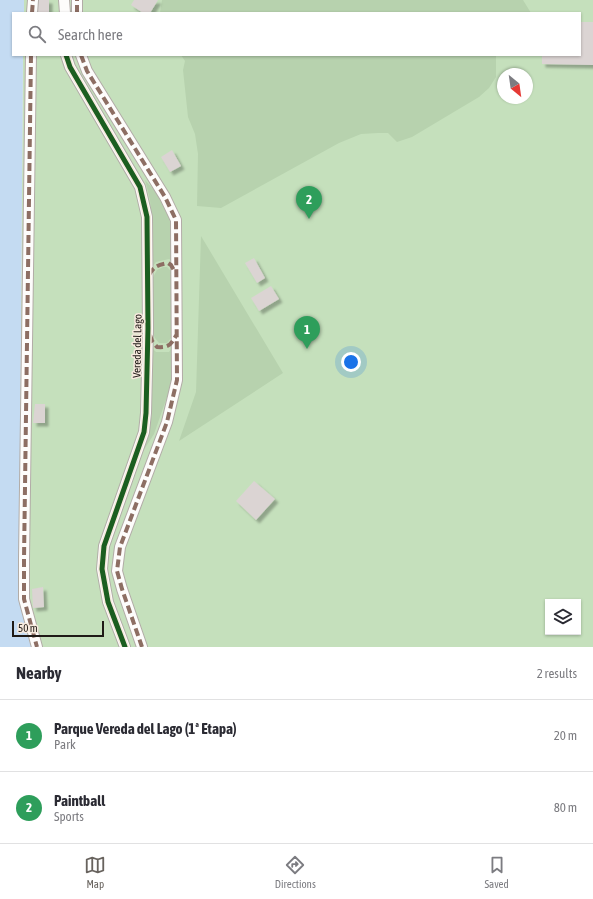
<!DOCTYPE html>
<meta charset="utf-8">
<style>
:root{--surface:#fff;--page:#f7f7f7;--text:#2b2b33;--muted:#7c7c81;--line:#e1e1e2;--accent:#68635e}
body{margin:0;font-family:"Asap Condensed",sans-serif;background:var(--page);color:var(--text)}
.controls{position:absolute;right:12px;bottom:12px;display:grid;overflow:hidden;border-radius:0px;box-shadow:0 1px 3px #0004}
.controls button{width:36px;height:36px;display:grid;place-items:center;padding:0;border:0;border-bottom:1px solid var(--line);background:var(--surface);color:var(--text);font:20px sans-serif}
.compass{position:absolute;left:497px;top:68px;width:36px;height:36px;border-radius:50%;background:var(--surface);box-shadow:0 1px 3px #0004;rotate:151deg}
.scale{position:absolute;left:12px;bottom:10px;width:92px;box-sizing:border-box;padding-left:4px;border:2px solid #1f1a16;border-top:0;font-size:11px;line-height:14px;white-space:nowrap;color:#1f1a16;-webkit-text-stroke:3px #f7eade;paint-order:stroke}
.you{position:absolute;left:351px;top:362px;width:14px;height:14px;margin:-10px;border:3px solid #fff;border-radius:50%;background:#1a73e8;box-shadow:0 0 0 6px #1a73e833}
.badge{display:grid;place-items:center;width:26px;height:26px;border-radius:50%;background:var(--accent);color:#fff;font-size:13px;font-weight:700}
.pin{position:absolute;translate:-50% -33px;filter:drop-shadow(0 1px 2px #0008)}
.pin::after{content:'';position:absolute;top:21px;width:14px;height:12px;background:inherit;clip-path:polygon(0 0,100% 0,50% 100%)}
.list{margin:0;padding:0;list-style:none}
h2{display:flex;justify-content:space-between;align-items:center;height:52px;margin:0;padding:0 16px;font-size:17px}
h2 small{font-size:13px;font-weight:400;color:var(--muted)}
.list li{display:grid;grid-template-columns:26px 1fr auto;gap:12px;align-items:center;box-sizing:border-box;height:72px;padding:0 16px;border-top:1px solid var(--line)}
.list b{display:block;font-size:15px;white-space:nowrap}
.list p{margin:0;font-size:13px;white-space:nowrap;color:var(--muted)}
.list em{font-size:13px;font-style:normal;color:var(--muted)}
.icon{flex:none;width:22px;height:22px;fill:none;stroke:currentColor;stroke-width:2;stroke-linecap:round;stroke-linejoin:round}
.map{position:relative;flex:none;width:593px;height:647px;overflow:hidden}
.search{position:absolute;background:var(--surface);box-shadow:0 1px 3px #0004;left:12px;right:12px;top:12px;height:44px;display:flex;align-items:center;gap:10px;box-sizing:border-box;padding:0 14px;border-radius:0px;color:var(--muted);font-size:15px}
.sheet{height:196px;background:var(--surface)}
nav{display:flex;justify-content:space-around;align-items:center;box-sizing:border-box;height:56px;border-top:1px solid var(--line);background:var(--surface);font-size:11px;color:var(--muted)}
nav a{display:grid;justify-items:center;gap:2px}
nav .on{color:var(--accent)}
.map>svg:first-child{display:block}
</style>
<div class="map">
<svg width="593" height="647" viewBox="0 0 593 647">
<defs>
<filter id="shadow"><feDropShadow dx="3.5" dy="3.5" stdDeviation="1" flood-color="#0004"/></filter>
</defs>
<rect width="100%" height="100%" fill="#f1eae4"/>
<path fill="#c5e0bc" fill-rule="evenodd" d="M24,0H593V647H31L19,600L23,55H580V13H24ZM503,74H527V98H503ZM548,602H578V632H548Z"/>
<path fill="#b7d2ae" d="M162,0H523L531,13H160Z
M181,55H496V77L489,88L479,97L412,137L397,142L388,133H378L361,134L339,143L221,208L197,206L198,154L195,134L188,117L183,70L185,61Z
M145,180L155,191L166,210L171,224L174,262L169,259L156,262L151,268L152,222L150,200Z
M201,236L283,373L179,441L196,392Z
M163,267H167L171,271L173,332L171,338L167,343H159L155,338L151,329V281L157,270Z
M173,346L174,377L154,434L138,459L152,415V348L156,352H169Z"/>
<path fill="#c4dbf2" d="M0,0H24V13H13V55H23L19,600L31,647H0Z"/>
<path fill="#dbd4d3" filter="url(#shadow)" d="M33,0H49V13H33Z
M134,0H158L150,13H143L131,5Z
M580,22H593V65L542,64V55H580Z
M172,150L181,166L170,172L161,157Z
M254,258L265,278L257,283L245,263Z
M271,286L279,299L259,311L251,298Z
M35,404H45V423H33Z
M254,481L275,499L256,520L236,501Z
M43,587L44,607L33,608L32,589Z"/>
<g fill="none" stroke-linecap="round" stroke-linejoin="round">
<g stroke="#b2aca7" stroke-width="12">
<path id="street" d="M64,0L65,13
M32,13L33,0
M77,13V0
M31,55L24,559V599L37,647
M66,55L70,67L140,187L147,217L148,328L146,413L144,432L104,546L102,569L108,602L125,647
M81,55L87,71L165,197L176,220L177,380L167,422L120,547L117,571L122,589L142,647"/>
</g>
<use href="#street" stroke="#fdfcfb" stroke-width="10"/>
<path stroke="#8d6e63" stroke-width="4" stroke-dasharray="8 4" stroke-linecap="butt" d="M32,13L33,0
M77,13V0
M31,55L24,559V599L37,647
M81,55L87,71L165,197L176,220L177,380L167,422L120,547L117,571L122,589L142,647
M149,275C154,266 158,265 168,263L171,265L175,272
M150,335L152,341L157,347C170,348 171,344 177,334"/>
<g stroke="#f7eade" stroke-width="8">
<path id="cycleway" d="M66,55L70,67L140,187L147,217L148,328L146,413L144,432L104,546L102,569L108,602L125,647"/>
</g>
<use href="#cycleway" stroke="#1b5e20" stroke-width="5"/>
</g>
<g text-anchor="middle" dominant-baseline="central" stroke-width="3" stroke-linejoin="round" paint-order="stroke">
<g font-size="11" fill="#1f1a16" stroke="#f7eade">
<text transform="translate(137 346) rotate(-89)">Vereda del Lago</text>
</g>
</g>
</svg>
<div class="controls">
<button><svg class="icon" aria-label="layers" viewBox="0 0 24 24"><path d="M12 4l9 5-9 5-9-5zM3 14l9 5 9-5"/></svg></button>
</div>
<svg class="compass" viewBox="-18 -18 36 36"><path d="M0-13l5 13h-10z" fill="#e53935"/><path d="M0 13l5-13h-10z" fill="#7c7c81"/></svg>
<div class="scale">50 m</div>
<div class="you"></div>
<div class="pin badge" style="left:307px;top:349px;background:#2e9e5b">1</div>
<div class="pin badge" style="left:309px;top:219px;background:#2e9e5b">2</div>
<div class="search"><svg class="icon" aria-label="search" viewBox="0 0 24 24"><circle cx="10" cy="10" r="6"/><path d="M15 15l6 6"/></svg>Search here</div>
</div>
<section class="sheet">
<h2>Nearby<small>2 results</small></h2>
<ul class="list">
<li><span class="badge" style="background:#2e9e5b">1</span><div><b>Parque Vereda del Lago (1ª Etapa)</b><p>Park</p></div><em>20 m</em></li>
<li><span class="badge" style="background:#2e9e5b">2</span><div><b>Paintball</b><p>Sports</p></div><em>80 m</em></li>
</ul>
</section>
<nav>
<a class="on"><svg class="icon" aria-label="map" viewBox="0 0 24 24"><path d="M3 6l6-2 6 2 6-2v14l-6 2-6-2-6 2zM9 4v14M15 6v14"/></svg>Map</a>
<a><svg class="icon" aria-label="directions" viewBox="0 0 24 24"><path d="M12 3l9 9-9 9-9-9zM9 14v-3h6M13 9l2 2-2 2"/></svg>Directions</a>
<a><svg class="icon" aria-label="saved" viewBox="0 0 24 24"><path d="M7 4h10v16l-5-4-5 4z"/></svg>Saved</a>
</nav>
